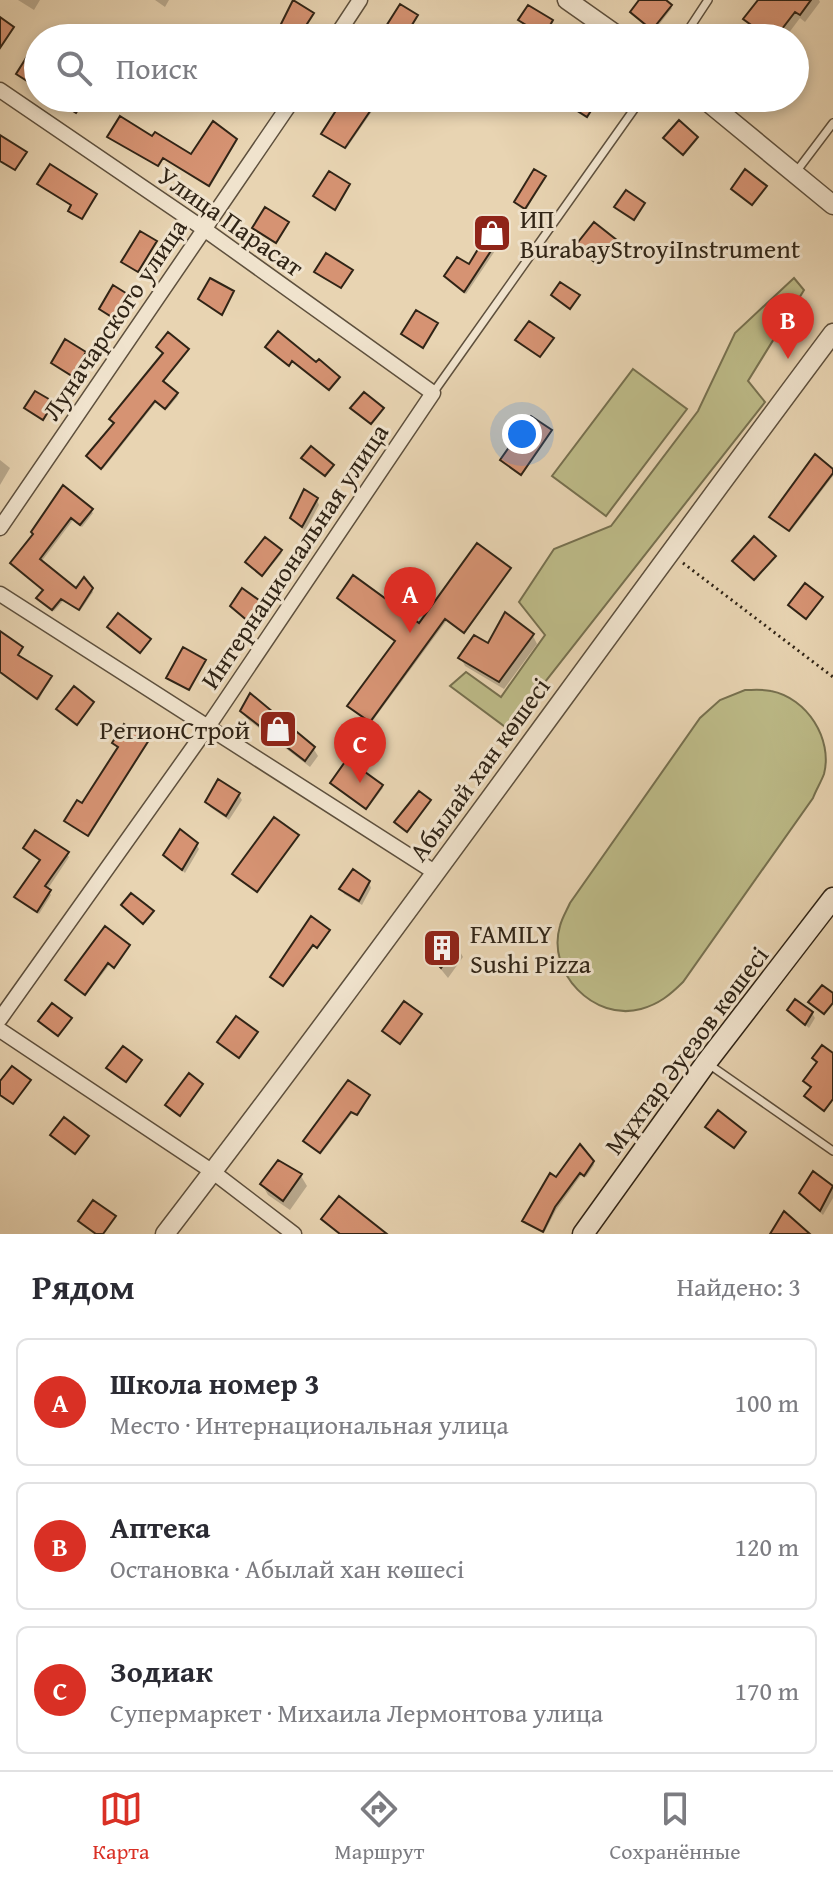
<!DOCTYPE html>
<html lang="ru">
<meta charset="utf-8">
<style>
:root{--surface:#fff;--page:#f2f2f3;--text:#2b2b33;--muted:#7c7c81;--line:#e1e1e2;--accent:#d93025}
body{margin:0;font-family:"Gentium Book Plus",serif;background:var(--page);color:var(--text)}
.you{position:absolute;left:522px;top:434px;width:28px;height:28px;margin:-20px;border:6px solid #fff;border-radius:50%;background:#1a73e8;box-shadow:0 0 0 12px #1a73e833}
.badge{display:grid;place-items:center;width:52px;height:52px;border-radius:50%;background:var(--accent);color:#fff;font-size:26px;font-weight:700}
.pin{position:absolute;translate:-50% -66px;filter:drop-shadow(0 2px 4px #0008)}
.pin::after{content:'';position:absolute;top:42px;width:28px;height:24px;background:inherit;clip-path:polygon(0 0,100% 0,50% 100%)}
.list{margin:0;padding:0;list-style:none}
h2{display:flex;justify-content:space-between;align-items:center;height:104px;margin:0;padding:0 32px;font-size:34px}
h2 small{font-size:26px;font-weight:400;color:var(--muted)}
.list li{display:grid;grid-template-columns:52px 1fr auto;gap:24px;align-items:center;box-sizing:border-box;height:128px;margin:0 16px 16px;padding:0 16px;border:2px solid var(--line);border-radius:12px}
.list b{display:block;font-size:30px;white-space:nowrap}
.list p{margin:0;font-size:26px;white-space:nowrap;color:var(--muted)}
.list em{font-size:26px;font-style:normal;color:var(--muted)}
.icon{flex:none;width:44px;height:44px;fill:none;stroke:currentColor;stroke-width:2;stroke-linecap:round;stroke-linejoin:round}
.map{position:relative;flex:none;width:833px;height:1234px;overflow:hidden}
.search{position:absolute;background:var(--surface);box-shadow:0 4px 12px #0003;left:24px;right:24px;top:24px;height:88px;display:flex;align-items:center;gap:20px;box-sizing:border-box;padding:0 28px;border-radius:44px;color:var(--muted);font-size:30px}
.sheet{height:536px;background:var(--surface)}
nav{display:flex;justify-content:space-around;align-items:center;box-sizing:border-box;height:112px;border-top:2px solid var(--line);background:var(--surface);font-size:22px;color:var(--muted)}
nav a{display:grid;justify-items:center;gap:4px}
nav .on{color:var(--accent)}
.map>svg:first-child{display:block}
</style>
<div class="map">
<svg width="833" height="1234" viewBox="0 0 833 1234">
<rect width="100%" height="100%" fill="#e8d4b2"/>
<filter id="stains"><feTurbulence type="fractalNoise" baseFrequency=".0025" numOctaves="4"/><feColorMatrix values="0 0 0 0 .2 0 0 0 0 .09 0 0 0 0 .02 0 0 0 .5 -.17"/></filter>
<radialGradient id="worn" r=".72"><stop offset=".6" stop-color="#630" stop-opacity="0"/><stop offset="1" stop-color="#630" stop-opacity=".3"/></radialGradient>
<path fill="#bdbb88" stroke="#76704f" stroke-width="2" d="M794,278L804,290L748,381L765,402L508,729L450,686L466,672L501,697L545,635L519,602L554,549L611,526L698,411L735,333Z
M633,369L687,409L606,516L552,476Z
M745,690C753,690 763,689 771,691C807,698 833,739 824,774C821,782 816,790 813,798L683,982C670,995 659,1004 641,1009C594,1022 546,972 560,926C562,918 567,910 570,903L700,718L720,700Z"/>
<path fill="#0003" d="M18,0H40L34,10Z
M155,0H169L165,7Z
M642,0H663L672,8L654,31L633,14Z
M760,0H819L820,2L805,22L800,18L785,38H765L750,27L746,19Z
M417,16L406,38H395Z
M346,98H370L377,104L346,149L325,136Z
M111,139L192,157L235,140L236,142L210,187L164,158L159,167Z
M544,177L527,209L517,204Z
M96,196L83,220L71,212Z
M505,230L507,233L466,294L448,279L469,267Z
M616,242L600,265L578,246Z
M156,243L139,273L125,264Z
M187,350L163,383L178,396L167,409L157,401L103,469L90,458Z
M550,432L522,475L503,462Z
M0,460L10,468L0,485Z
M833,472V476L790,532L772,518Z
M63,488L93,513L82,527L73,520L41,562L77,591L91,589L93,592L80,611L63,601L54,611L40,601L44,591L35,535Z
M317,500L319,505L305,531L293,518Z
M266,539L282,553L263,576L248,564Z
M774,557L756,580L736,562Z
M510,569L465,633L447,620L371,723L351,708L419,626Z
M261,604L264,609L252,626L232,606Z
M533,636L537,644L504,689L465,666L461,658L489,645Z
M0,642L22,649L18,657L50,677L39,700L0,672Z
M205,661L190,691L169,679Z
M242,711L313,748L318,756L310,767L247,719Z
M148,741L89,837L67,823L83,806L120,748Z
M218,782L239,795L242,800L229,820L210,807L207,802Z
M333,785L382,787L383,788L367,809Z
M430,802L408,832L398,824Z
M297,836L258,893L235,876Z
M196,844L199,849L185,873L165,855Z
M25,848L67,854L69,857L47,890L51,895L39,914L16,898L41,861Z
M369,883L371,888L362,905L344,894L342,889Z
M328,931L318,948L314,945L284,986L273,978Z
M129,946L115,968L110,964L86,995L69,982Z
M457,946L463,957L448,978L427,952Z
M789,1010L812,1013L815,1018L809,1028Z
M420,1015L401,1044L385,1033Z
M256,1033L241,1058L221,1044Z
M141,1061L127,1083L110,1070Z
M29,1081L14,1105L0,1094V1085Z
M202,1086L181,1116L169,1107Z
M369,1097L358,1116L353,1112L321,1154L307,1143Z
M593,1162L594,1165L586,1177L582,1174L556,1210L544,1233L526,1224L524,1221L556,1180Z
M279,1163L301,1176L307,1186L290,1210L268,1195L262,1184Z
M813,1174L833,1189V1198L823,1215L801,1194Z"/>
<path fill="#d69373" stroke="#302416" stroke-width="2" d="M293,0L314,13L298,38H274Z
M639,0H666L672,5L652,30L630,12Z
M758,0H811L800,15L795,12L775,38H769L743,19Z
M400,4L418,15L404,38H395L383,31Z
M528,5L553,20L544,36L518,20Z
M0,17L14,27L0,48Z
M38,39V88L16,74Z
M52,98H86L76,113Z
M344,98H379L345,148L321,134Z
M557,98H599L587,117Z
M120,116L152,136L155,132L191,154L213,121L237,139L209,186L163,158L158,166L107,137Z
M679,120L698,137L683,155L663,138Z
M0,135L27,152L15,170L0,161Z
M50,164L97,194L82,219L68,211L71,205L37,184Z
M534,169L546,176L525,209L514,202Z
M745,169L767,186L752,205L731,189Z
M329,171L350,184L335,210L313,196Z
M626,190L645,203L634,220L614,207Z
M265,207L289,222L276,243L252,228Z
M495,221L506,228L464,292L444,276L457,257L469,264Z
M594,222L618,241L598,265L575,246Z
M140,231L157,241L138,272L121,262Z
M326,253L353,270L341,288L314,272Z
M210,278L234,291L222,315L198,299Z
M560,282L580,295L570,309L551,295Z
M113,285L129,295L115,319L99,309Z
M416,310L438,323L423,348L401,334Z
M529,321L554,338L540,357L515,340Z
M278,331L316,362L319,359L340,377L329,390L292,361L289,366L265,347Z
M168,332L189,349L163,381L178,393L165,409L155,401L101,469L86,456L114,423L109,419L163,353L156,347Z
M65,339L86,352L72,376L51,363Z
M35,391L54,402L43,420L24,408Z
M364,392L384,408L371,424L350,408Z
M531,416L552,430L521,475L500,460Z
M311,446L334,465L325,476L301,458Z
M815,454L833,469V473L789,531L769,517Z
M63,485L93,509L80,525L71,518L40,559L76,588L84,577L93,588L79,610L61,599L52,610L36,598L43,590L10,563L33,534L31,532Z
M304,489L318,498L302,527L290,518Z
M754,536L776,556L754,580L732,561Z
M265,537L282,550L262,576L245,562Z
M477,543L511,568L464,633L445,619L370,722L347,706L395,641L337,598L353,575L419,623Z
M805,583L823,597L806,619L788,605Z
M242,588L263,603L249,622L230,606Z
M505,612L534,634L499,682L458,658L474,635L488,643Z
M118,613L151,639L140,653L107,627Z
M0,631L23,647L18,655L52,676L37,699L0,672Z
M183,647L206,660L189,690L166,678Z
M74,686L94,702L77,725L56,709Z
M250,693L315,747L305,761L240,711Z
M124,724L149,740L88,836L64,821L77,800L82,803L118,747L112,743Z
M347,759L383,785L366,809L330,783Z
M218,779L240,793L226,816L205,802Z
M419,791L431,800L407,832L394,822Z
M274,817L299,835L257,892L232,874Z
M180,829L198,843L182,870L163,855Z
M35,830L69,852L45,886L51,890L37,912L14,897L40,860L23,848Z
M353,869L370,881L359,901L339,889Z
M131,893L154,911L143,924L121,905Z
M311,916L330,930L317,948L313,945L283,986L270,977Z
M105,926L130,945L114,968L108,963L85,995L65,980Z
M439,932L459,944L441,968L425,951Z
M822,985L833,993V1003L824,1014L808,1002Z
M795,999L813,1012L805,1025L787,1010Z
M404,1001L422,1014L400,1044L382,1031Z
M52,1003L72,1018L58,1036L38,1021Z
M236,1016L258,1032L239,1058L217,1042Z
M822,1045L833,1053V1099L824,1111L804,1096L811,1087L803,1081L817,1062L812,1058Z
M123,1046L142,1060L126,1082L106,1068Z
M12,1066L31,1080L13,1104L0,1095V1081Z
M189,1073L203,1084L180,1116L165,1105Z
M348,1080L370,1095L357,1115L351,1112L320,1153L303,1141Z
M718,1110L746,1132L734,1148L705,1127Z
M64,1117L89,1136L75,1154L50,1135Z
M580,1144L594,1161L584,1176L580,1173L555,1207L543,1232L522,1221L550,1173L556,1177Z
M278,1160L302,1174L283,1201L260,1184Z
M813,1171L833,1186L820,1211L799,1193Z
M339,1196L387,1234H340L321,1219Z
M93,1200L116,1216L103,1234H96L78,1221Z
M784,1211L810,1234H770Z"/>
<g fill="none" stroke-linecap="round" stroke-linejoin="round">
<g stroke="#5e503d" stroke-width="10">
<path id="service" d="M683,38L708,0
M796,172L833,123
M433,393L642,98
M707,1063L833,1151"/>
</g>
<g stroke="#5e503d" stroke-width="17">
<path id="minor" d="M335,38L360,0
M0,90L204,229L433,393L207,728L0,1019
M0,528L294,98
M0,594L436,873
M0,1030L213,1172L294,1234"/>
</g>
<g stroke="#5e503d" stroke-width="21">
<path id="tertiary" d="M567,0L621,38
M703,98L833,205
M165,1234C393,937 609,632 833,333"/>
</g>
<g stroke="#302416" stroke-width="23">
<path id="secondary" d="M583,1234L706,1063L833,898"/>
</g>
<path stroke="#302416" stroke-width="3" stroke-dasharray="2 4" stroke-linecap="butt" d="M683,563L833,677"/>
<use href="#service" stroke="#f0e3cd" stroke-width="7"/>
<use href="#minor" stroke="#f0e3cd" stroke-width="14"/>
<use href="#tertiary" stroke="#f0e3cd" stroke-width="18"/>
<use href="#secondary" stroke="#f0e3cd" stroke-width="20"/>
</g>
<defs>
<g id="shop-square" transform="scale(2)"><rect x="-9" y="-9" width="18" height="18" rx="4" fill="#8f2418" stroke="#f0e3cd"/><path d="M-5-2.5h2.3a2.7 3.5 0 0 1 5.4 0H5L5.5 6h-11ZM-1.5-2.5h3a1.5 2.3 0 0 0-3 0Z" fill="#fff"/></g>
<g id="building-square" transform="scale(2)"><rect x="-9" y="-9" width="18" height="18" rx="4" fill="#8f2418" stroke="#f0e3cd"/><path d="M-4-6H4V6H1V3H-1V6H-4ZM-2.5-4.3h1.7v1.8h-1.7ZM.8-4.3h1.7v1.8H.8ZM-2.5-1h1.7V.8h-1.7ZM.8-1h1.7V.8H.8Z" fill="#fff"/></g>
</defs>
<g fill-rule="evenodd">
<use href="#shop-square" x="492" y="233"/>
<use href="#shop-square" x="278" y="729"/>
<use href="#building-square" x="442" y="948"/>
</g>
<g text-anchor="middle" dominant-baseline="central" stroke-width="6" stroke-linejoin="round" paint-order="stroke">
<g font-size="26" fill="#302416" stroke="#f0e3cd" text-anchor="start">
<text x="520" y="218">ИП<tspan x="520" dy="30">BurabayStroyiInstrument</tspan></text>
<text x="250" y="729" text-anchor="end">РегионСтрой</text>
<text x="470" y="933">FAMILY<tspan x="470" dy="30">Sushi Pizza</tspan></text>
</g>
<g font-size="26" fill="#302416" stroke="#f0e3cd">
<text transform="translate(231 221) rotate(35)">Улица Парасат</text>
<text transform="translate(114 319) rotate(-56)">Луначарского улица</text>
<text transform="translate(294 556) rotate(-56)">Интернациональная улица</text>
<text transform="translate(479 769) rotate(-54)">Абылай хан көшесі</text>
<text transform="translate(686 1050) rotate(-53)">Мұхтар Әуезов көшесі</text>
</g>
</g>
<rect width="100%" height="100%" filter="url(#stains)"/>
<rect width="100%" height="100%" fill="url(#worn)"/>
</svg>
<div class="you"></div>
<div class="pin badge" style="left:410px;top:633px">A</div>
<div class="pin badge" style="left:788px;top:359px">B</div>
<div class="pin badge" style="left:360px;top:783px">C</div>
<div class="search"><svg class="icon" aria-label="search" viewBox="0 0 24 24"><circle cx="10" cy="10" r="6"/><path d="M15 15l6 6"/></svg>Поиск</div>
</div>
<section class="sheet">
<h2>Рядом<small>Найдено: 3</small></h2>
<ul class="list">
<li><span class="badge">A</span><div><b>Школа номер 3</b><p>Место · Интернациональная улица</p></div><em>100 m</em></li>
<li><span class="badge">B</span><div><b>Аптека</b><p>Остановка · Абылай хан көшесі</p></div><em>120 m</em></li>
<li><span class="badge">C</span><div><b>Зодиак</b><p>Супермаркет · Михаила Лермонтова улица</p></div><em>170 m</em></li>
</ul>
</section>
<nav>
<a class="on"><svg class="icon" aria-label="map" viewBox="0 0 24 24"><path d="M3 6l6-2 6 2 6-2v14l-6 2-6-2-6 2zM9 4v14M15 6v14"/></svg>Карта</a>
<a><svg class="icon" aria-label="directions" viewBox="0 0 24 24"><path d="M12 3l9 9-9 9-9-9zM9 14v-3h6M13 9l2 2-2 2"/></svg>Маршрут</a>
<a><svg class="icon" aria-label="saved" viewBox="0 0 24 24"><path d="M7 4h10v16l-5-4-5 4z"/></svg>Сохранённые</a>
</nav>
